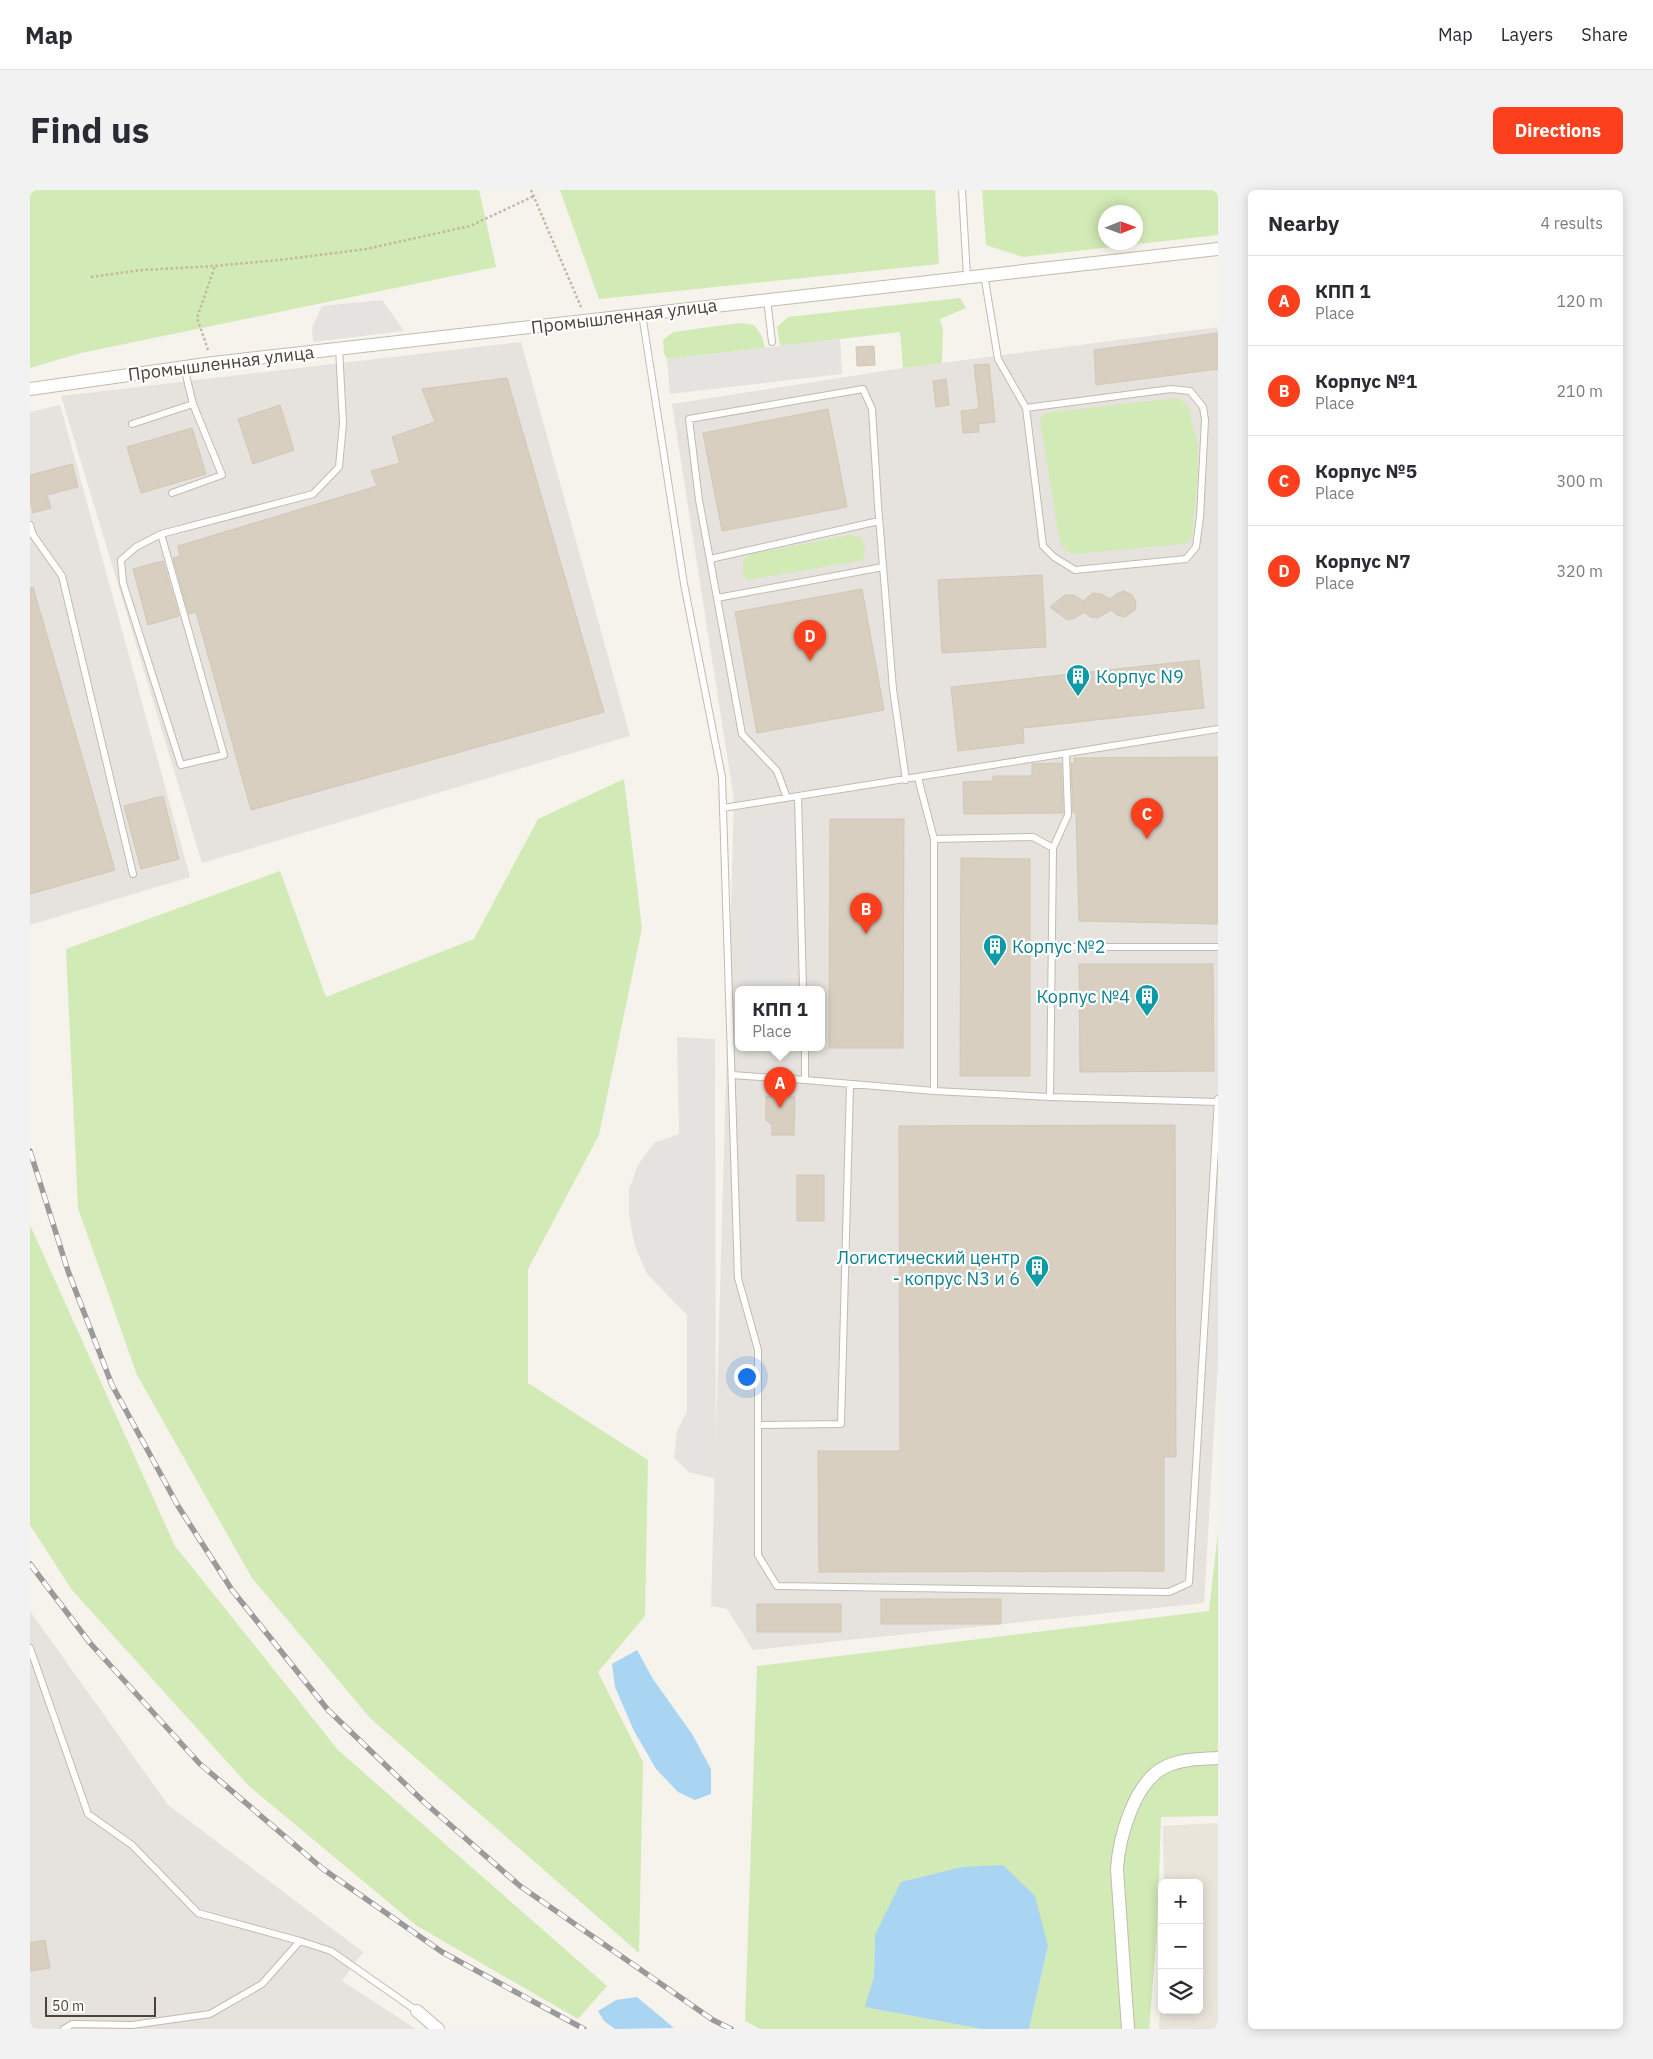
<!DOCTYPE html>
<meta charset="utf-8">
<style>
:root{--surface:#fff;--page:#f2f2f3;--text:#2b2b33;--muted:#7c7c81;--line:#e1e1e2;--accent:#fc3f1d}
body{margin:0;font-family:"IBM Plex Sans",sans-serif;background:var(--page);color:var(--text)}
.controls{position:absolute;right:15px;bottom:15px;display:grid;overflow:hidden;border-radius:8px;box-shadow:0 2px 12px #0003}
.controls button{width:45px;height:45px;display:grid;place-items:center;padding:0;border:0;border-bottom:1px solid var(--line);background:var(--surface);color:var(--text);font:25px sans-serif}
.compass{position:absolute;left:1068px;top:15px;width:45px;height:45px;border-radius:50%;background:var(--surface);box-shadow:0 2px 12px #0003;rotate:89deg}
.scale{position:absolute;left:15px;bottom:12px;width:111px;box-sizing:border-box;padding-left:5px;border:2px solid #4b4439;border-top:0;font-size:14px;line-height:18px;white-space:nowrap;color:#4b4439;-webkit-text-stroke:4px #fff;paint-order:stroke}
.you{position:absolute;left:716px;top:1186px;width:18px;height:18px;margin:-12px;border:4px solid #fff;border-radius:50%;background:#1a73e8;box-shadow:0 0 0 8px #1a73e833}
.badge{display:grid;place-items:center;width:32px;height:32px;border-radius:50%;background:var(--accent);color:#fff;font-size:16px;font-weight:700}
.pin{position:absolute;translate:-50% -41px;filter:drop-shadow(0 1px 2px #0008)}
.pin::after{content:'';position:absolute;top:26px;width:18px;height:15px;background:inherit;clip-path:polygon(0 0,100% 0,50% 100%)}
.popup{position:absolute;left:705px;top:796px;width:90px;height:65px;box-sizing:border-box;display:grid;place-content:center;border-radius:8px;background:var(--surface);filter:drop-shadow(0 1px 4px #0005);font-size:16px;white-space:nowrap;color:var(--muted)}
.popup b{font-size:19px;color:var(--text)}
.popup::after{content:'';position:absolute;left:50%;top:100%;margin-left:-10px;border:10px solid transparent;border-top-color:var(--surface)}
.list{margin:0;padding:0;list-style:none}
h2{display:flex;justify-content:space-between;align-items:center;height:65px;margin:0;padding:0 20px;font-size:21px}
h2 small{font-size:16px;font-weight:400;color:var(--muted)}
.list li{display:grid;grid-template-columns:32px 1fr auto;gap:15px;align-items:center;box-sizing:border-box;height:90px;padding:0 20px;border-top:1px solid var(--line)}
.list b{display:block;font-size:19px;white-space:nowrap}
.list p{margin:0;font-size:16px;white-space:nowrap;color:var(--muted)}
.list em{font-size:16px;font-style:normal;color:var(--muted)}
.icon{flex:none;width:28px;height:28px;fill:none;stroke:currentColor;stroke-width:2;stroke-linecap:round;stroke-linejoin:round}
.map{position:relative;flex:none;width:1188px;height:1839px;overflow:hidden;border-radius:8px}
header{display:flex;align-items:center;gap:30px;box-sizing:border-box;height:70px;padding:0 25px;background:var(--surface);border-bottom:1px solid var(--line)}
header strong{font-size:24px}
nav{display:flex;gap:28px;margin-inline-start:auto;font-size:18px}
.intro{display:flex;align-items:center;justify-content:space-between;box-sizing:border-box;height:120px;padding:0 30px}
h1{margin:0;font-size:35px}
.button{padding:12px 22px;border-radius:8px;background:var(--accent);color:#fff;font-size:18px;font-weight:700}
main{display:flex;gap:30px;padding:0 30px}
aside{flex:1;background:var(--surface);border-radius:8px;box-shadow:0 2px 12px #0003}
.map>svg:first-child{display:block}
</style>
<header>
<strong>Map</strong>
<nav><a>Map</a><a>Layers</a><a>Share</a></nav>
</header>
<div class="intro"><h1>Find us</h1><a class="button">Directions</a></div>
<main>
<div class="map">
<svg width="1188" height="1839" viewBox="0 0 1188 1839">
<rect width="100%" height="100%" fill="#f6f3ec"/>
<path fill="#eae5da" d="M1188,1633V1839H1129L1132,1790V1820H1169V1693H1134L1133,1636Z"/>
<path fill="#e6e2dd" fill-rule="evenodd" d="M1188,137V1171L1174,1413L723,1460L697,1419L681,1416L704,610L642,214L873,178ZM709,799H791V857H709Z
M491,152L600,546L172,673L31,206Z
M30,215L160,687L0,735V222Z
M0,1421L138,1615L333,1762L312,1791L386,1839H0Z"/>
<path fill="#d2eab5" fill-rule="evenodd" d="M0,0H449L466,77L51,163L0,178Z
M530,0H905L909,74L569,109Z
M952,0H1188V45L993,67L956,55ZM1076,22H1106V52H1076Z
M930,108L936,118L910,129L913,139L912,173L873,178L870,142L750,156L747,137L758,127Z
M710,133L724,135L732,146L735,158L637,169L634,163L633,150L643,142Z
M1148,208L1159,217L1164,242L1167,247L1168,278L1162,347L1155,354L1044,364L1036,361L1030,353L1010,229L1016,223Z
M821,345L831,348L835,356L833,370L716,390L713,383V370L721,364Z
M594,589L612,738L569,945L498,1079V1193L618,1270L615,1426L568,1482L613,1572L609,1763L341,1529L222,1388L107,1185L48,1018L36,759L250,681L296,807L444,749L508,629Z
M0,1035L145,1356L308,1560L577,1796L548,1829L387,1736L219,1596L42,1400L0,1335Z
M1188,1342V1626L1131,1627L1127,1743L1119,1839H999L1018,1756L845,1745L844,1786L836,1817L952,1839H730L715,1831L727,1476L1179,1421Z"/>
<path fill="#e5e3e0" d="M352,110L374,141L283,152L282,138L292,116Z
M810,149L812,184L640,204L637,169Z
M716,625L757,627L753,799H712Z
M647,847L685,849L686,1289L659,1282L644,1268L647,1241L657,1221V1125L617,1084L605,1056L599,1026V999L608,975L624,953L649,944Z"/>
<path fill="#a9d4f2" d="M607,1460L623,1489L662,1544L681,1579V1604L665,1610L648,1602L626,1579L604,1541L585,1497L582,1474Z
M973,1675L1005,1706L1018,1756L999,1839H952L835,1817L844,1786L845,1745L871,1692L932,1677Z
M607,1807L644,1838L585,1839L574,1831L568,1821L586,1810Z"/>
<path fill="#d8cfc1" stroke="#d3c7b4" d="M1188,143V179L1066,195L1064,160Z
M844,156L845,175L827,176L826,157Z
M959,174L965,232L948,234L949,242L933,243L931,221L949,219L944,175Z
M477,188L574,522L221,620L166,422L159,424L143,368L150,366L148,356L347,296L341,281L370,273L362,247L405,232L392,199Z
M916,189L919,215L906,217L903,191Z
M250,215L264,260L223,274L208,229Z
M798,219L817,317L692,341L673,243Z
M162,238L176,284L111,303L97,257Z
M42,274L48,297L17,305L21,318L3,323L0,311V285Z
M133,371L149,426L118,435L103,379Z
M1012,385L1016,457L912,463L908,390Z
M3,397L85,680L0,704V398Z
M832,399L854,520L727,543L705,422Z
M1094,401L1102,405L1106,412L1105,420L1095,427L1087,425L1081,420L1068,428L1060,427L1054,422L1045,428L1037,430L1020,417L1035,405H1044L1053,411L1063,403L1071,404L1080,409L1086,404Z
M1169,470L1174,518L993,538L994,553L928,561L921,497Z
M1188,567V734L1049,731L1046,623H1043L1041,573H1045L1044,568Z
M1031,573L1033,623L934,624L933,592L963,591V586H1002V574Z
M133,606L149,669L111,679L94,616Z
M800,629H874L873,858H799Z
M931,668L1000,669V886H930Z
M1049,774H1183L1184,881L1050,882Z
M736,906L765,907L764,945H742V935L736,930Z
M1145,935L1146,1267H1134V1381L789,1382L788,1261H870L869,936Z
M767,985H794V1031H767Z
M851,1409H971V1434H851Z
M727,1414H811V1442H727Z
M15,1750L20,1778L0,1781V1753Z"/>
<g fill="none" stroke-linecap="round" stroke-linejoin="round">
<g stroke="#c2bbae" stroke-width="8">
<path id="lane" d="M932,0L937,86
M954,84L968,169L996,218L1013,356L1024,367L1045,380L1156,369L1166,357L1170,327L1175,230L1173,217L1160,201L1141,199L996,218
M737,109L742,152
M612,124L654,394L692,587L708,1088L728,1160V1365L747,1396L1139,1402L1159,1393L1188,909
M102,234L163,214
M142,303L192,285L163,214L154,177
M0,335L3,345L32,386L103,684
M131,344L106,357L91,370L93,393L151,575L194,565L131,344L283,304L309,277L313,233L309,158
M680,369L849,331
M687,408L853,377
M768,606L773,799
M757,608L747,581L712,544L669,310L659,229L833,199L842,219L848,315L863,499L876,590
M693,618L1188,539
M904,649L1003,647L1023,658L1020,907L904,901
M1023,658L1038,625L1036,564
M1022,757H1188
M702,885L775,890V857
M775,890L904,901V649L888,588
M1020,907L1188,912
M728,1235L811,1234L820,894
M0,1458L58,1624L102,1655L168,1723L270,1751
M34,1839L42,1834L102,1835L180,1824L232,1794L270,1751L301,1761L387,1821"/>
</g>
<g stroke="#c2bbae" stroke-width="14">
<path id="street" d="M0,199L183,173L1188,59
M387,1821L408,1839
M1098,1839L1087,1679C1089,1648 1104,1592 1135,1577C1151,1569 1170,1569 1188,1568"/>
</g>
<path stroke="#c4b79f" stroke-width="2.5" stroke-dasharray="2.5 2.5" stroke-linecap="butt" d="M501,0L551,117
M61,87L112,80L185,76L258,69L336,59L440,36L504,6
M178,160L167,128L185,76"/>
<use href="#lane" stroke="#fff" stroke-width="6"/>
<use href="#street" stroke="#fff" stroke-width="12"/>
<g stroke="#9a9a9a" stroke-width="5.5">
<path id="rail" d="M0,961L38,1081L82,1195L148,1316L202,1400L298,1520L394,1612L490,1696L683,1830L701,1839
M0,1374L60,1453L169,1573L293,1679L412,1762L554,1839"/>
</g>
<use href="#rail" stroke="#fff" stroke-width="4" stroke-dasharray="11" stroke-linecap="butt"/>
</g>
<defs>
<g id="building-pin" transform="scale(1.25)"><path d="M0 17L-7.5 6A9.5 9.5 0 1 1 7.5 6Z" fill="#0f9aa8" stroke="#fff"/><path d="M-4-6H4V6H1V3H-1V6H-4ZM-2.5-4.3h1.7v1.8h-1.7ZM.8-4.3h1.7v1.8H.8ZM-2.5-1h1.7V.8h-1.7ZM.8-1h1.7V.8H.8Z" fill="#fff"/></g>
</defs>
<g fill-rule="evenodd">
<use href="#building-pin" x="1048" y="486"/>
<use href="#building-pin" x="965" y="756"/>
<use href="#building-pin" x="1117" y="806"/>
<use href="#building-pin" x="1007" y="1077"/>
</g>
<g text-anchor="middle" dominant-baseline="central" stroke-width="4.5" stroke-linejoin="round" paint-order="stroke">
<g font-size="18" fill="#4b4439" stroke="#fff">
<text transform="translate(594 126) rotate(-7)">Промышленная улица</text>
<text transform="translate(191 173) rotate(-7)">Промышленная улица</text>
</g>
<g font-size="18" fill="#0d838f" stroke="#fff" text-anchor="start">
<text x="1066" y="486">Корпус N9</text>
<text x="982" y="756">Корпус №2</text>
<text x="1100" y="806" text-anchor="end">Корпус №4</text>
<text x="990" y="1067" text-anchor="end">Логистический центр<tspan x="990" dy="21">- копрус N3 и 6</tspan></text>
</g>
</g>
</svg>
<div class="controls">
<button>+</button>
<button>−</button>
<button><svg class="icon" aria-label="layers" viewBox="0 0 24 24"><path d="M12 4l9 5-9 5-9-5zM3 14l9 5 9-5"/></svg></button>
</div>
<svg class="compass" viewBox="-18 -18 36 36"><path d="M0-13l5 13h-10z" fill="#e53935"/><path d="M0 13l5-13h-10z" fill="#7c7c81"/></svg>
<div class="scale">50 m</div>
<div class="you"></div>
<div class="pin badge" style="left:750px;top:918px">A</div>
<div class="popup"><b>КПП 1</b>Place</div>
<div class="pin badge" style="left:836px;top:744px">B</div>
<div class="pin badge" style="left:1117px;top:649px">C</div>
<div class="pin badge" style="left:780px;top:471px">D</div>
</div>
<aside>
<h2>Nearby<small>4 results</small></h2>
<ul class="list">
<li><span class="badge">A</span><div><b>КПП 1</b><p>Place</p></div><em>120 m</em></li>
<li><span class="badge">B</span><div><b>Корпус №1</b><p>Place</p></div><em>210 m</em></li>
<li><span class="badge">C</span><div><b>Корпус №5</b><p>Place</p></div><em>300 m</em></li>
<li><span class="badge">D</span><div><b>Корпус N7</b><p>Place</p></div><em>320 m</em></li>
</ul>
</aside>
</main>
